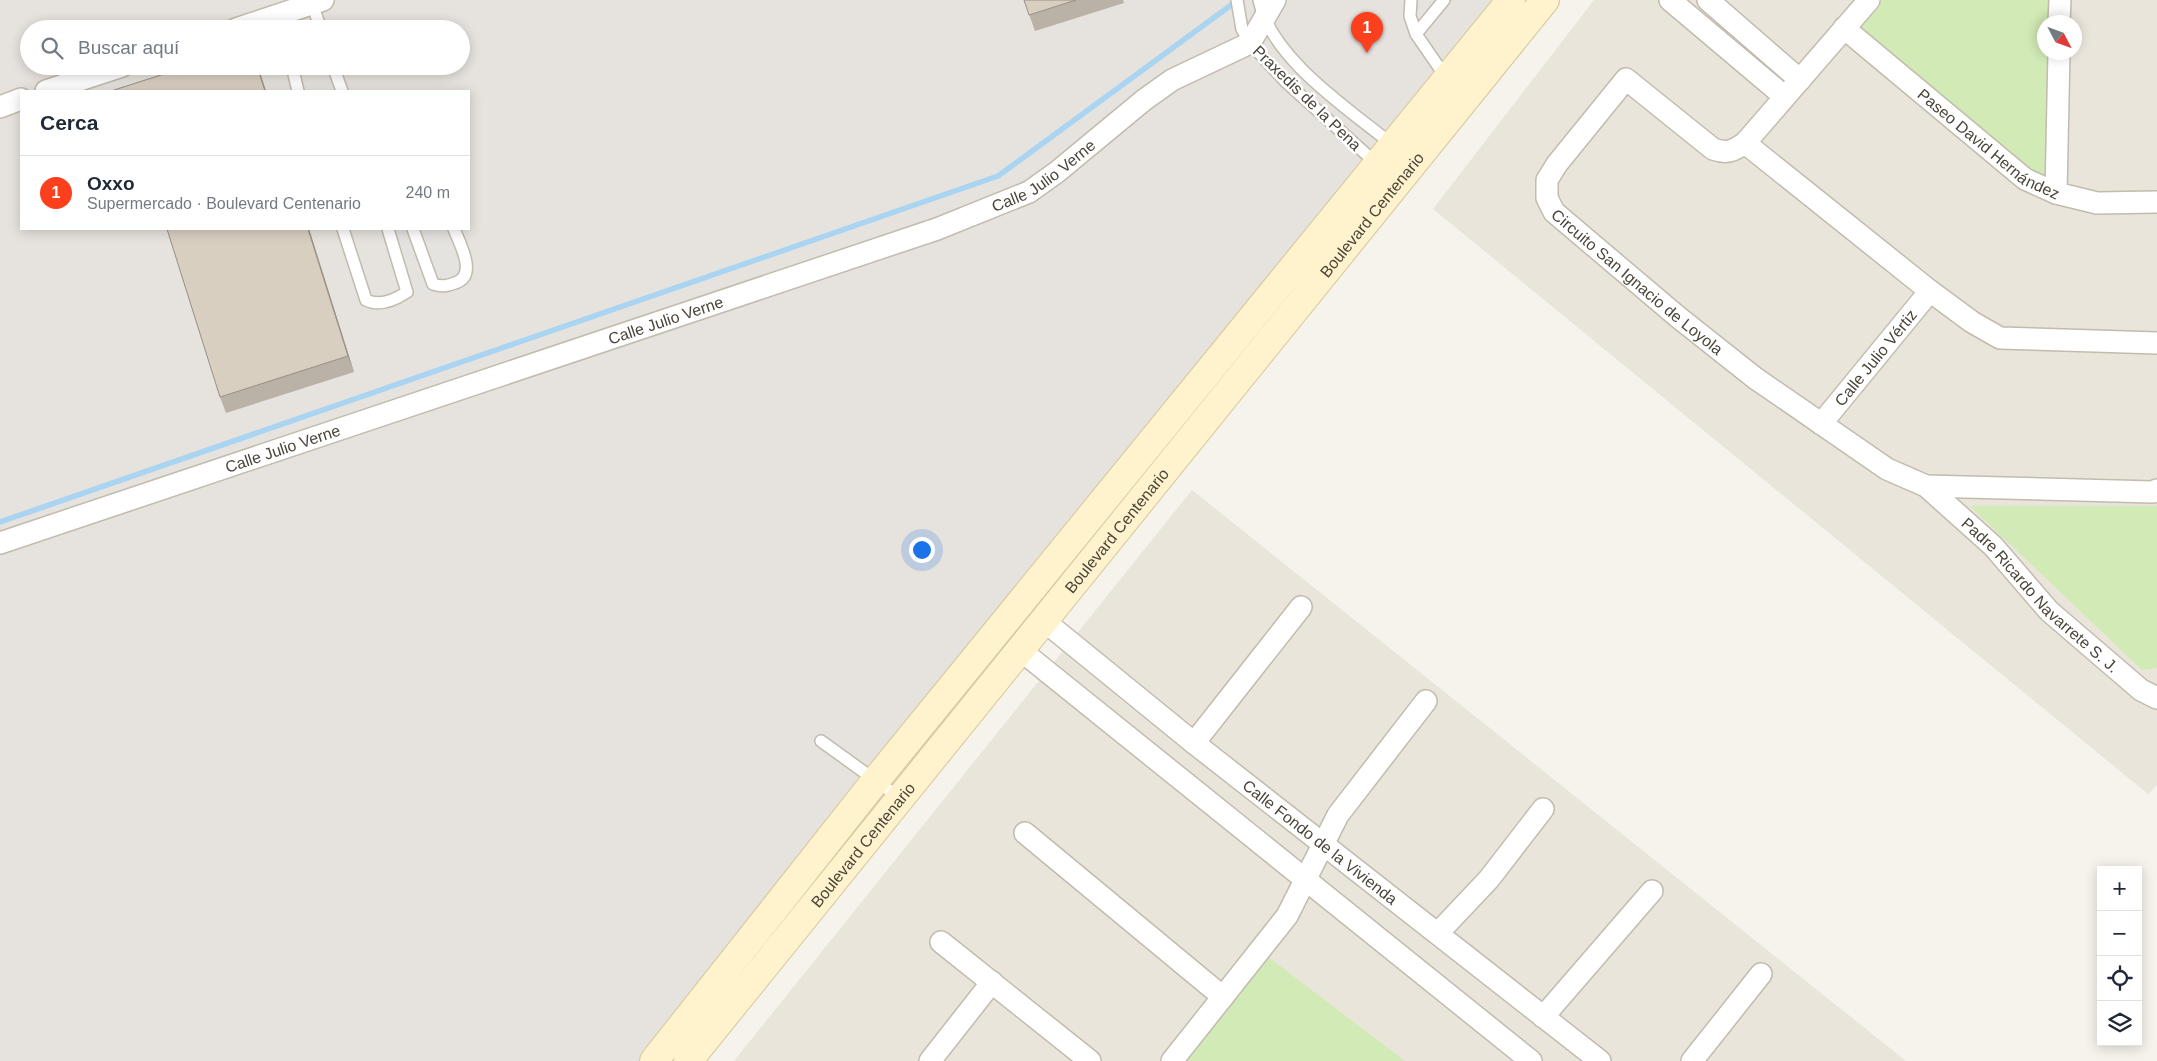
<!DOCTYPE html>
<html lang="es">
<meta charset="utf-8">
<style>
:root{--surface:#fff;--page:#f6f6f7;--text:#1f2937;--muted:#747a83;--line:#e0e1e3;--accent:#fc3f1d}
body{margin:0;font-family:Arial,sans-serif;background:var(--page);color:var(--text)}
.controls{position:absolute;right:15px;bottom:15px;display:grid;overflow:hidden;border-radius:0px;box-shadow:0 2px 12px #0003}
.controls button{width:45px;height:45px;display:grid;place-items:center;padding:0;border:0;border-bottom:1px solid var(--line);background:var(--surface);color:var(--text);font:25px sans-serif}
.compass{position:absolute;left:2037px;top:15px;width:45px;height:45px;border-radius:50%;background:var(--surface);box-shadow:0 2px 12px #0003;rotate:131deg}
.you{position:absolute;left:921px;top:549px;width:18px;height:18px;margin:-12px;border:4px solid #fff;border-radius:50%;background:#1a73e8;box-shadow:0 0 0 8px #1a73e833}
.badge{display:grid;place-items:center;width:32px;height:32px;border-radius:50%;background:var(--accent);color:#fff;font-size:16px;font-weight:700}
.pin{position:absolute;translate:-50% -41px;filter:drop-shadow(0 1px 2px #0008)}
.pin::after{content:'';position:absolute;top:26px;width:18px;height:15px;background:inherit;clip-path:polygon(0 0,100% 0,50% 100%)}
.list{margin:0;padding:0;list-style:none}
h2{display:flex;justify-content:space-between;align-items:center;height:65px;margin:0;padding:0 20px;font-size:21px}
h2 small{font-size:16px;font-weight:400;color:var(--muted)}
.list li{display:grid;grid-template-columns:32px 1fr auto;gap:15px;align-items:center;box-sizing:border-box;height:75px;padding:0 20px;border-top:1px solid var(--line)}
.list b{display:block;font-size:19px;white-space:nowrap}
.list p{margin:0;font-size:16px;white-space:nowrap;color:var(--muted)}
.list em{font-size:16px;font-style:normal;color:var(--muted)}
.icon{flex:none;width:28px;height:28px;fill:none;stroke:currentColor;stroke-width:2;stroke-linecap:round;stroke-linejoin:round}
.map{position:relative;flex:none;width:2157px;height:1061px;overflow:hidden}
.search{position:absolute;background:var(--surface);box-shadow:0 2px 12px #0003;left:20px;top:20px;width:450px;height:55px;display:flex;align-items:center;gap:12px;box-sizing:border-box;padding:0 18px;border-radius:28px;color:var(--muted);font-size:19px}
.panel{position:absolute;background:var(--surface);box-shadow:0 2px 12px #0003;left:20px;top:90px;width:450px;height:140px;border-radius:0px}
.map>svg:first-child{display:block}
</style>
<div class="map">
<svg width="2157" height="1061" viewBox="0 0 2157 1061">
<rect width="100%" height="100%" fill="#f6f3ec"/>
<path fill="#eae5da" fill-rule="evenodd" d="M1594,0H2157V785L2148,794L1433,209ZM2044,22H2074V52H2044Z
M1192,490L1906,1061H734Z"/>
<path fill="#e6e2dd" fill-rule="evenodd" d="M0,0H1529L678,1061H0ZM29,29H461V66H29ZM21,91H469V229H21Z"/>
<path fill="#d2eab5" d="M1882,0H2051V22H2044V52L2051,53L2049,184L2026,173L1857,29Z
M1970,506H2157V668L2142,670Z
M1267,956L1405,1061H1184Z"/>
<path fill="#e5e3e0" d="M389,229H465L482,275L409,299Z"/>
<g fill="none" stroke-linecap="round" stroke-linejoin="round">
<path stroke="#a9d4f2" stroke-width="5.5" d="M0,522L998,176L1238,0"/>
<g stroke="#c2bbae" stroke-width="14">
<path id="service" d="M1237,0L1242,29L1250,43L1286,82L1377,164
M1259,0C1271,59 1349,109 1394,146
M1411,0L1410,16L1416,34L1447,79
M312,4L321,29
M1416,34L1444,0
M292,66L298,91
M333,66L342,91
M343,229L366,300C380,307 395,300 407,292L388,229
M413,229L433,284C442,287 447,286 455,283C478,276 460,244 454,229
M821,741L900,798"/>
</g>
<g stroke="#c2bbae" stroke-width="24">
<g id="minor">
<path d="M1670,0L1785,97"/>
<path d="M1708,0L1800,80"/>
<path d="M2059,22L2060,0"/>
<path id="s1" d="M1844,28L2025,179L2056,193L2097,203L2157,202"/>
<path d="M236,29L323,0"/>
<path d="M46,91L122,66"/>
<path d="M0,107L21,99"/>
<path d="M1745,143L1869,0"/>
<path d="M2056,193L2059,52"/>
<path id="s2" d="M2157,343L2000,338L1972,322L1930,291L1745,143C1733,151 1727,154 1713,149L1626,79L1557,164L1547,180V198L1554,212L1678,317L1755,378L1887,469L1926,486L1993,546L2049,611L2141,690L2157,698"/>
<path id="s3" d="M1821,424L1930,291"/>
<path d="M1926,486L2153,492L2157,490"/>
<path id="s4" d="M0,543L937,229L1029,192L1057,172L1144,100L1172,80L1250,43L1275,0"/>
<path id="s5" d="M1043,620L1194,743L1600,1061"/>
<path d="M1019,649L1531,1061"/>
<path d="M1194,743L1301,607"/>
<path d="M1025,833L1223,997"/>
<path d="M1438,933L1489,879L1543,809"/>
<path d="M941,942L1090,1061"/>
<path d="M1543,1017L1652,891"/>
<path d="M930,1061L992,982"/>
<path d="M1172,1061L1287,916L1338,815L1426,701"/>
<path d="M1692,1061L1761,974"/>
</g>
</g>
<g stroke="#d6c79b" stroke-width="30">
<g id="secondary">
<path d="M654,1061L876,780L1511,0"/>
<path id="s6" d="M688,1061L1545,0"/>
</g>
</g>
<use href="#service" stroke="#fff" stroke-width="11"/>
<use href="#minor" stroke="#fff" stroke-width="21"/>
<use href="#secondary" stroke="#fff3cd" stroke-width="28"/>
</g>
<path fill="#bab2a6" d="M1024,0H1123L1124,3L1035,31Z
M167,229H309L354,372L226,413L220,397Z"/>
<path fill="#979187" d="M257,66H258L266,91H265Z
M308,229H309L354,372L348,356Z"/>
<path fill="#d8cfc1" stroke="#979187" d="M1024,0H1076L1029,15Z
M189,66H257L265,91H111Z
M167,229H308L348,356L220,397Z"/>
<g text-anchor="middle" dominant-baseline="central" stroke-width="5" stroke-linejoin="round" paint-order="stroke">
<g font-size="16" fill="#4b4439" stroke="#fff">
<text transform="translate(1307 98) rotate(44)">Praxedis de la Pena</text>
<text stroke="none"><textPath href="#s1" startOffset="186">Paseo David Hernández</textPath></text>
<text stroke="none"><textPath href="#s4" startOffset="1108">Calle Julio Verne</textPath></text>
<text stroke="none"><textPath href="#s6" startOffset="1088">Boulevard Centenario</textPath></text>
<text stroke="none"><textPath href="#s2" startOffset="895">Circuito San Ignacio de Loyola</textPath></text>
<text stroke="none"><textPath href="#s4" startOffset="702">Calle Julio Verne</textPath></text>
<text stroke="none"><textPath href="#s3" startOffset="86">Calle Julio Vértiz</textPath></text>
<text stroke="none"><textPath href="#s4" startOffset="298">Calle Julio Verne</textPath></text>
<text stroke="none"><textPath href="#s6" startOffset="682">Boulevard Centenario</textPath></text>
<text stroke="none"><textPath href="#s2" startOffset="1408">Padre Ricardo Navarrete S. J.</textPath></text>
<text stroke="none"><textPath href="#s5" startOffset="355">Calle Fondo de la Vivienda</textPath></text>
<text stroke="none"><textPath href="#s6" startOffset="278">Boulevard Centenario</textPath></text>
</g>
</g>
</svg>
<div class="controls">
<button>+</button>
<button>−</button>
<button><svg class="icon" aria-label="locate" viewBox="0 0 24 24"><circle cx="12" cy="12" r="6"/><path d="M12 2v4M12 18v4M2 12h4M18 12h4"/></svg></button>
<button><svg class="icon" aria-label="layers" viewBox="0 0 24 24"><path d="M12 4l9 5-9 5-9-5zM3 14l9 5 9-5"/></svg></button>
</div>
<svg class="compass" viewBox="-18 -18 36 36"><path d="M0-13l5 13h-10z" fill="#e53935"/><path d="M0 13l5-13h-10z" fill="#747a83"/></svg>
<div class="you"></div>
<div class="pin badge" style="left:1367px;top:53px">1</div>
<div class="search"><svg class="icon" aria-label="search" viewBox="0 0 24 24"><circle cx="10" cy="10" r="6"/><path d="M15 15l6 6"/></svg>Buscar aquí</div>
<section class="panel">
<h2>Cerca<small></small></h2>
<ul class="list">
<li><span class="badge">1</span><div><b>Oxxo</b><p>Supermercado · Boulevard Centenario</p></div><em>240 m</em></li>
</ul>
</section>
</div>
